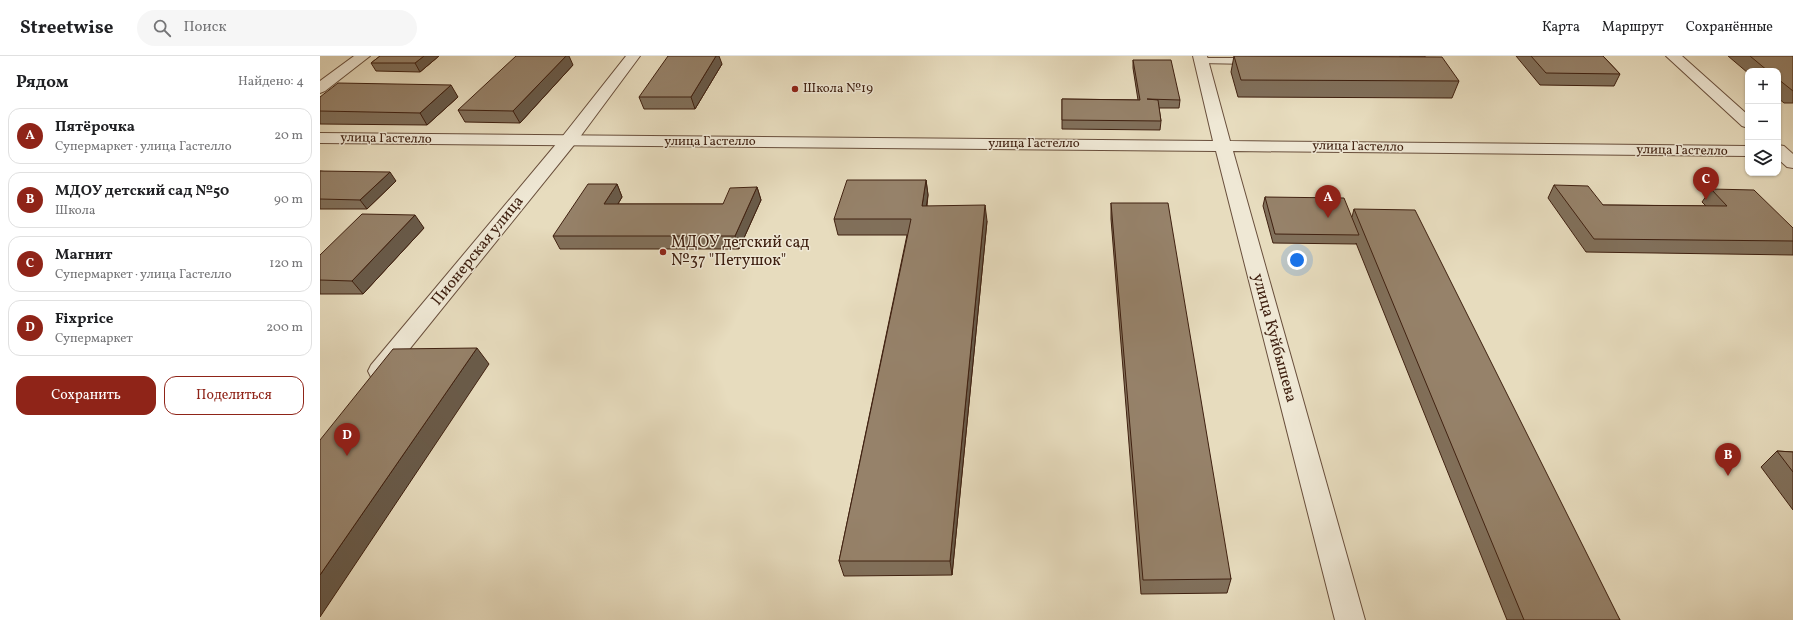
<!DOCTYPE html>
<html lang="ru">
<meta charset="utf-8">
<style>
:root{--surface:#fff;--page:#f6f6f6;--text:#202124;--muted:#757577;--line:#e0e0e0;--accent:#8f2418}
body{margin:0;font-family:Vollkorn,serif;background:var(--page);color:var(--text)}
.controls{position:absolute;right:12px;top:12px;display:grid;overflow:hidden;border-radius:8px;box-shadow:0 1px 3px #0004}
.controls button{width:36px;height:36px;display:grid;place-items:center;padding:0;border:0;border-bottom:1px solid var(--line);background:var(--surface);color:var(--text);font:20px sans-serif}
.you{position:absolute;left:977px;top:204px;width:14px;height:14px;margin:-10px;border:3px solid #fff;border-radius:50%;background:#1a73e8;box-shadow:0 0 0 6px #1a73e833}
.badge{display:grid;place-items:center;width:26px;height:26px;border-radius:50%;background:var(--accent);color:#fff;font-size:13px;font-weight:700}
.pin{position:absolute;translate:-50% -33px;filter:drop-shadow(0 1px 2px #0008)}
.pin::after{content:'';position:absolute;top:21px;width:14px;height:12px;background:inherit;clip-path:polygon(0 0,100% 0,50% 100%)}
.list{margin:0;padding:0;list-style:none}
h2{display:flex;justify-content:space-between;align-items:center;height:52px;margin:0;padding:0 16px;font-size:17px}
h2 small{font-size:13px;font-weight:400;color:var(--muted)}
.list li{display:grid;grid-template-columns:26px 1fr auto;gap:12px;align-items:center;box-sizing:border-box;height:56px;margin:0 8px 8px;padding:0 8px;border:1px solid var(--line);border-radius:12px}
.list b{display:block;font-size:15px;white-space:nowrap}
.list p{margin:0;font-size:13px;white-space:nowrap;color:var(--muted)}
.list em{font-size:13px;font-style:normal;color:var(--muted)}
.actions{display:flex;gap:8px;padding:12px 16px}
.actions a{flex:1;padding:9px 0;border:1px solid var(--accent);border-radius:12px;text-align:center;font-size:14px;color:var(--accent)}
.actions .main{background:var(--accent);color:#fff}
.icon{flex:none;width:22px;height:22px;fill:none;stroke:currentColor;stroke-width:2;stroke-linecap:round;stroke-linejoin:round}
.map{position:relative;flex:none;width:1473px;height:564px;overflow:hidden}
header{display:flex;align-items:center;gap:24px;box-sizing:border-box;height:56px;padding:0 20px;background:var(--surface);border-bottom:1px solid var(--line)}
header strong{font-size:19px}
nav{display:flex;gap:22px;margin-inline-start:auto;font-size:14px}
.search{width:280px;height:36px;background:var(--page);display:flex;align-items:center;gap:10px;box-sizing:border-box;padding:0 14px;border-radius:22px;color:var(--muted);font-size:15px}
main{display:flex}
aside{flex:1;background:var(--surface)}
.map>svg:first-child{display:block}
</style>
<header>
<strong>Streetwise</strong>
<div class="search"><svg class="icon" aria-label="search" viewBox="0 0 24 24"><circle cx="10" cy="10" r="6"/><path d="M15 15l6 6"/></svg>Поиск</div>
<nav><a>Карта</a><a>Маршрут</a><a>Сохранённые</a></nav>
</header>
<main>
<aside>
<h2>Рядом<small>Найдено: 4</small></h2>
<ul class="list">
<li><span class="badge">A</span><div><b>Пятёрочка</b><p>Супермаркет · улица Гастелло</p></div><em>20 m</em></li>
<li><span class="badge">B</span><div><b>МДОУ детский сад №50</b><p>Школа</p></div><em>90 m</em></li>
<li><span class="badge">C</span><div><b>Магнит</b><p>Супермаркет · улица Гастелло</p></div><em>120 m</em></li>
<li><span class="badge">D</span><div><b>Fixprice</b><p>Супермаркет</p></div><em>200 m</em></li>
</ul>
<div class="actions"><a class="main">Сохранить</a><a>Поделиться</a></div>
</aside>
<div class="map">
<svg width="1473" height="564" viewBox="0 0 1473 564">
<rect width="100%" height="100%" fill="#e7dcbe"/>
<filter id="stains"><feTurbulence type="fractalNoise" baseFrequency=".005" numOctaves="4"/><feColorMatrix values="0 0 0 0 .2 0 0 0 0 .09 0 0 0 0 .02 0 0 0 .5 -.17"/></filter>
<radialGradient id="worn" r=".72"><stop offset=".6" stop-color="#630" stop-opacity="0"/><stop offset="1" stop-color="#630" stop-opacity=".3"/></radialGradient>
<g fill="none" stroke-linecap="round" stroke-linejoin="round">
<g stroke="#694f3c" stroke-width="2">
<path id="service" d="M882,2H931L936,5L931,8L879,7V3Z"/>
</g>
<g stroke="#694f3c" stroke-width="2">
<path id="minor" d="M34,0H50L5,35L0,37V25Z
M873,0H887L910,85L1428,90V100L913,95L1045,564H1015L896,95L0,87V77L893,85Z
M1346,0H1362L1428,59V72L1422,70Z
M1458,89L1464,90L1473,98V112L1467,111L1458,103Z"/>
</g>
<g stroke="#694f3c" stroke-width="2">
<path id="tertiary" d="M306,0H320L254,89L67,321L59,323L51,321L48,315L51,309L242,81Z"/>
</g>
<use href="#service" fill="#efe8d5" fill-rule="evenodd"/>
<use href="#minor" fill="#efe8d5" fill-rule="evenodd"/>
<use href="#tertiary" fill="#efe8d5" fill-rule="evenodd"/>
</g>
<path fill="#81705b" stroke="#3f2010" d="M60,0H119L100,16L56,15L51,7Z
M914,0L1080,1V0H1105V1L1139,25L1132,42L918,41L911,16Z
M1196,0H1283L1300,18L1294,30L1220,29Z
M1408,0H1473V47H1464L1458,42V15H1428V17Z
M813,4L860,44L859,52H839L841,65L840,74L742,73V43L818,44L813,12Z
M402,8L375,53H324L319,41Z
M253,9L200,67L145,66L138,54Z
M0,41H138L107,69L0,68Z
M0,115L76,125L47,153H0Z
M606,124L608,139L607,150L667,165L632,519L524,520L519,505L587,179H518L514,163Z
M297,128L302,141L298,148H403L437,131L441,144L419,193H240L233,180Z
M1234,129L1283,149L1386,150L1382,146L1391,133L1473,172V199L1266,196L1228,142Z
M945,141L1032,161L1034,153L1300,564H1187L1036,187V188L953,187L943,150Z
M791,147L911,523L907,537L821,538L791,163Z
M104,172L43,238H0V199Z
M1457,395L1473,396V454L1441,411Z"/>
<path fill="#695b4a" stroke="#3f2010" d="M104,0H119L100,16L95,7Z
M246,0H249L253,9L200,67L193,55Z
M396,0H399L402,8L375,53L371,41Z
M131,29L138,41L107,69L100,57Z
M70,116L76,125L47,153L40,144Z
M606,124L608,139L604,165L602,150Z
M297,128L302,141L290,161L284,148Z
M437,131L441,144L419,193L415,180Z
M665,149L667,165L632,519L630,505Z
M95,159L104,172L43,238L32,225Z
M157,292L169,308L0,561V519Z"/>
<path fill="#96826a" stroke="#3f2010" d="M60,0H104L95,7H51Z
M196,0H246L193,55L138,54Z
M348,0H396L371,41H319Z
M914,0L1122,1L1139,25L921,24Z
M1211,0H1283L1300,18L1226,17Z
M1430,0H1473V35L1458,23V15H1448Z
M813,4H851L860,44L827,43L838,44L841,65L742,64V43L820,44Z
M18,27L131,29L100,57L0,55V41Z
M0,115L70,116L40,144L0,143Z
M527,124H606L602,150L665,149L630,505H519L591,163H514Z
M268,128H297L284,148H403L410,132L437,131L415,180H233Z
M1234,129L1268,130L1283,149L1407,150L1391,133L1434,134L1473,172V185L1274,183Z
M945,141L1024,142L1039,179L955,178Z
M791,147H848L911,523L823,524Z
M1034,153L1095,154L1300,564H1204Z
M42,158L95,159L32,225L0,224V199Z
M157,292L0,519V384L73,293Z
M1457,395L1473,396V416Z"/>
<g fill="#8f2418" stroke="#efe8d5" stroke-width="1.5">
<circle cx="475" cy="33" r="4"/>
<circle cx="343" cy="196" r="4"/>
</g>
<g text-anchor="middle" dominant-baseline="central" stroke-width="3" stroke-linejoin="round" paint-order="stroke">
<g font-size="13" fill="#3f2010" stroke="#efe8d5" text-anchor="start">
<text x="483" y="33">Школа №19</text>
</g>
<g font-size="13" fill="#3f2010" stroke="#efe8d5">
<text transform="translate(66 83) rotate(1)">улица Гастелло</text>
<text x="390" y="86">улица Гастелло</text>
<text x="714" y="88">улица Гастелло</text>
<text transform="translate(1038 91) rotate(1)">улица Гастелло</text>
<text transform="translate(1362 95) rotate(1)">улица Гастелло</text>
</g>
<g font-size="16" fill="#3f2010" stroke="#efe8d5" text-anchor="start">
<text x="351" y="187">МДОУ детский сад<tspan x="351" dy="18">№37 "Петушок"</tspan></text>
</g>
<g font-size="16" fill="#3f2010" stroke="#efe8d5">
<text transform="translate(158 195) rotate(-51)">Пионерская улица</text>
<text transform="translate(954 282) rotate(75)">улица Куйбышева</text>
</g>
</g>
<rect width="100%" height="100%" filter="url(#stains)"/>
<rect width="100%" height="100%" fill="url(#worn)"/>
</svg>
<div class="controls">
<button>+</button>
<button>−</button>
<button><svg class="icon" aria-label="layers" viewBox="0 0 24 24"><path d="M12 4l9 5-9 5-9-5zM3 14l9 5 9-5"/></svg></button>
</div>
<div class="you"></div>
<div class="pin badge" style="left:1008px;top:162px">A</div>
<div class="pin badge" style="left:1408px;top:420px">B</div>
<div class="pin badge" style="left:1386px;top:144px">C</div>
<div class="pin badge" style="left:27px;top:400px">D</div>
</div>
</main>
